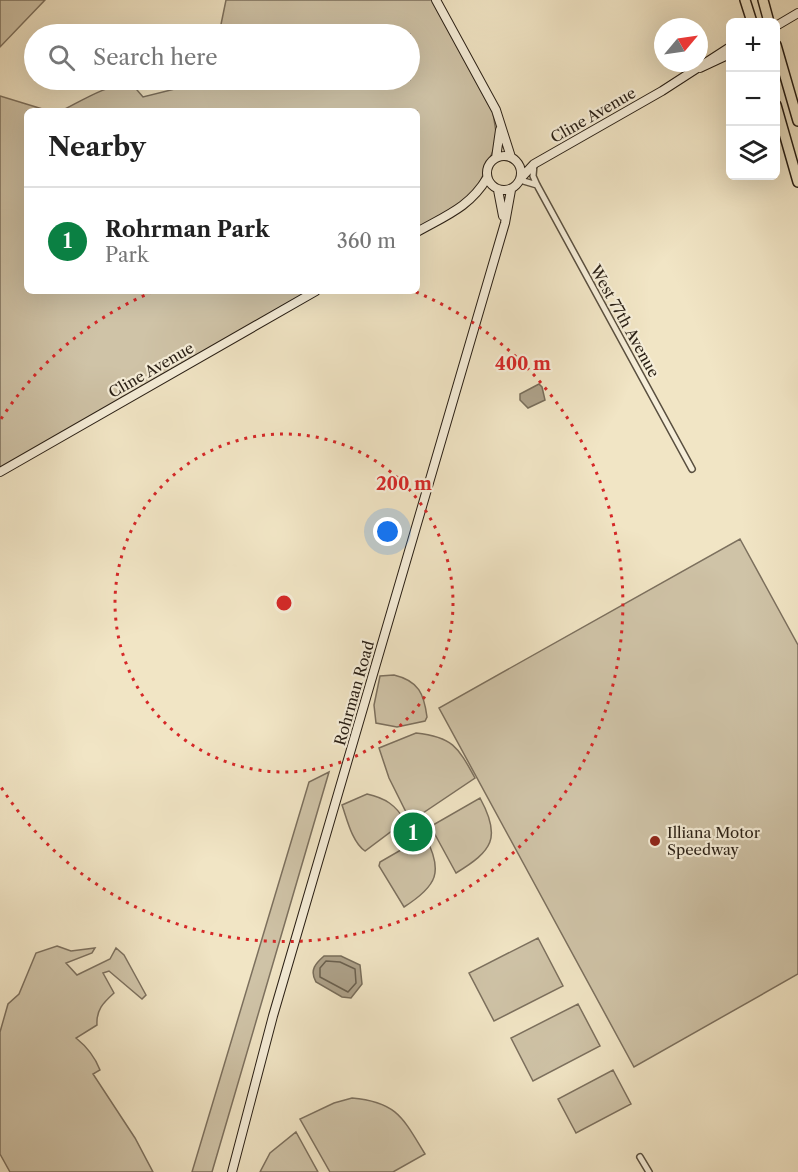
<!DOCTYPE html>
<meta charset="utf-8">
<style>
:root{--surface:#fff;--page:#f6f6f6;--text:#222;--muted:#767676;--line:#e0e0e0;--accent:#0b8043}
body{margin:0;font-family:"Libre Caslon Text",serif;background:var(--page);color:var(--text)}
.controls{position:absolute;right:18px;top:18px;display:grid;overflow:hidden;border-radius:9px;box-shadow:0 6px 24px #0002}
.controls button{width:54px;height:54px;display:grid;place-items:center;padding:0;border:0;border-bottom:2px solid var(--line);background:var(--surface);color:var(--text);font:30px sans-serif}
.compass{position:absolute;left:654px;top:18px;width:54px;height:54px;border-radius:50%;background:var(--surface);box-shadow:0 6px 24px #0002;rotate:61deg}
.you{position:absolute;left:388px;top:532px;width:21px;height:21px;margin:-15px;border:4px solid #fff;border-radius:50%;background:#1a73e8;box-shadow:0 0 0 9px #1a73e833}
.badge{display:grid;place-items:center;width:39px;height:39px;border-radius:50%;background:var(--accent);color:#fff;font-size:20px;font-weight:700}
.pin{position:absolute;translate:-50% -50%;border:3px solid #fff;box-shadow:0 2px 6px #0006}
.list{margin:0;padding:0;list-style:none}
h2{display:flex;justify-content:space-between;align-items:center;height:78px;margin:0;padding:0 24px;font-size:26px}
h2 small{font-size:20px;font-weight:400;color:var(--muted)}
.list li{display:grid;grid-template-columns:39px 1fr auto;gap:18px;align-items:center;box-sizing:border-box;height:108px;padding:0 24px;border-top:2px solid var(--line)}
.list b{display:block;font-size:22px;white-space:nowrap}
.list p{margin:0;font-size:20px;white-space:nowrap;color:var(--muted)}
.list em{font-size:20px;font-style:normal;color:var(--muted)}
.icon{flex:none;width:33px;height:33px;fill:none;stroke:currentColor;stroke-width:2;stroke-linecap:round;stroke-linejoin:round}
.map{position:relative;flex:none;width:798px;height:1172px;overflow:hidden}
.search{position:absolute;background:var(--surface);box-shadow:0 6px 24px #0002;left:24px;top:24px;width:396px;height:66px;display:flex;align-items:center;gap:15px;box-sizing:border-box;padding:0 21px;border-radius:33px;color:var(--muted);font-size:22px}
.panel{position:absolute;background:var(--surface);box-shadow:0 6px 24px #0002;left:24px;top:108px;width:396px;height:186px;border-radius:9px}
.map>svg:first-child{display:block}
</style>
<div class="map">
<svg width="798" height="1172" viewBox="0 0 798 1172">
<rect width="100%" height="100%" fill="#f1e5c5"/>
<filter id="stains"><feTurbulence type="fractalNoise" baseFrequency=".00333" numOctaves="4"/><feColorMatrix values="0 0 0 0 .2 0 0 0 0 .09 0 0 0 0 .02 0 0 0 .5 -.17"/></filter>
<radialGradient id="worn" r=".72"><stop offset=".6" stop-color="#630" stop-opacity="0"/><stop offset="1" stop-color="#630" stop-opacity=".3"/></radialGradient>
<path fill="#cfc3a7" stroke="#7c705e" stroke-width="1.5" d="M0,0H45L0,47Z
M226,0H432L493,113L496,132L495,146L478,187L466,200L417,229V111H61C83,100 106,85 131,83L143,97L211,80H410V34H219Z
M0,96L49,111H27V291H309L0,468Z
M740,539L798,645V974L634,1067L439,708Z
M394,675C419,681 424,694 427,717L425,721L397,727L376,723L374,705L380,676Z
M416,733C453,737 458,747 475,778L414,819L409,818L389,778L379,748Z
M329,772L212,1172H192L309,782Z
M367,794C385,798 396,805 405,821L365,851C352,842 347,819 342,805Z
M480,798C502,838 492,851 456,873L432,829L433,825Z
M425,836C444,872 437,886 404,907L379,866L380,862Z
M538,938L563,986L494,1021L469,973Z
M57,946L71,951L95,948L92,953L66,963L77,975L110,959L116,948L124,955L146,995L142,999L109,971L103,973L114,993C103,1003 96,1010 97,1025L76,1038C86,1046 95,1057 100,1070L93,1074L135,1138L153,1172H10L0,1154V1032L8,1004L19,994L36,953Z
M578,1004L600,1046L533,1081L511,1038Z
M613,1070L631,1104L576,1133L558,1099Z
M352,1098C397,1102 403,1118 425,1154L393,1172H330L300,1119L334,1103Z
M296,1132L318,1172H260L270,1153Z"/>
<path fill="#ada189" stroke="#786d5a" stroke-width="1.5" d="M539,384L542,387L545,400L528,408L520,400V394Z
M324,956H341L360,965L362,984L351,998L342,997L316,982C309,970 316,963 324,956Z"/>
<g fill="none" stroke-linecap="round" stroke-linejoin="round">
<path stroke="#6a604e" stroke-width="1.5" d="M326,961L340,962L355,969L356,983L348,992L320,977V968Z"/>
<g stroke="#5a5040" stroke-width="8">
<path id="street" d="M534,164L533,176L537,185L692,469
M520,180L537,185
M640,1157L649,1172"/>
</g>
<g stroke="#281e14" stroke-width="10">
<path id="secondary" d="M436,0L496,110L511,157
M776,26L798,13
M700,68L730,54
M487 173a17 17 0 1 1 34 0a17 17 0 1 1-34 0Z
M496,158L500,130
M521,178L534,164L662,91L730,47
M498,190L503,216
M417,232C445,216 470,207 487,178
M0,472L316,291
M232,1172L273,1016L505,223L511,190"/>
</g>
<g stroke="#281e14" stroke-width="12">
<path id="primary" d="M745,0L752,22
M763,0L769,22
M776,45L798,121
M776,105L798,182"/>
</g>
<use href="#street" stroke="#f6eed9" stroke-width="5"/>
<use href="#secondary" stroke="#f6eed9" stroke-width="8"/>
<use href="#primary" stroke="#f1e5c5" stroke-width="9"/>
</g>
<g fill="none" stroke="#d62828" stroke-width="3" stroke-dasharray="3 6">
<circle cx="284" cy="603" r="169"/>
<path d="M1 419A338 338 0 0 1 152 292M416 292A338 338 0 1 1 1 787"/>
</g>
<circle fill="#8f2418" stroke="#f6eed9" stroke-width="2" cx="655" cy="841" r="6"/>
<g text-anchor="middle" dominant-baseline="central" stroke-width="4.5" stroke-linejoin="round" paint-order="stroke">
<g font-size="15" fill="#281e14" stroke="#f6eed9">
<text transform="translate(593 115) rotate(-30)">Cline Avenue</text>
<text transform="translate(625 321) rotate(61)">West 77th Avenue</text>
<text transform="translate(151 370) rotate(-30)">Cline Avenue</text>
<text transform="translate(354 693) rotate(-74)">Rohrman Road</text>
</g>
<g font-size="15" fill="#281e14" stroke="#f6eed9" text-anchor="start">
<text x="667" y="832">Illiana Motor<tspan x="667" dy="17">Speedway</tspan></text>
</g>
</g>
<circle cx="284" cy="603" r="9" fill="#d62828" stroke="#f6eed9" stroke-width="3"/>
<g font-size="18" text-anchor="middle" font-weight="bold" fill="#d62828" stroke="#f6eed9" stroke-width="4.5" stroke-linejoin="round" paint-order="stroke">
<text x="523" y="370">400 m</text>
<text x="404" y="490">200 m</text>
</g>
<rect width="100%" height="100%" filter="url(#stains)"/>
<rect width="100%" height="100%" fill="url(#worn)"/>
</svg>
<div class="controls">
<button>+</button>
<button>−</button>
<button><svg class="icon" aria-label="layers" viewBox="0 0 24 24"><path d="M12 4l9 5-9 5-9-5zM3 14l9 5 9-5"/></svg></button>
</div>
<svg class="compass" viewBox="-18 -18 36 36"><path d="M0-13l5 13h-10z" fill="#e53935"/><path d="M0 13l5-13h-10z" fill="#767676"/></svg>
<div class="you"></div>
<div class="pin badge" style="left:413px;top:832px">1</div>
<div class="search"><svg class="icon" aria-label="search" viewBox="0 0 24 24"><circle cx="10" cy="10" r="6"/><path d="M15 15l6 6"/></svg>Search here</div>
<section class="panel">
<h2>Nearby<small></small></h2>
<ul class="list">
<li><span class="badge">1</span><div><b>Rohrman Park</b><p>Park</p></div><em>360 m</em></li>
</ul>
</section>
</div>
